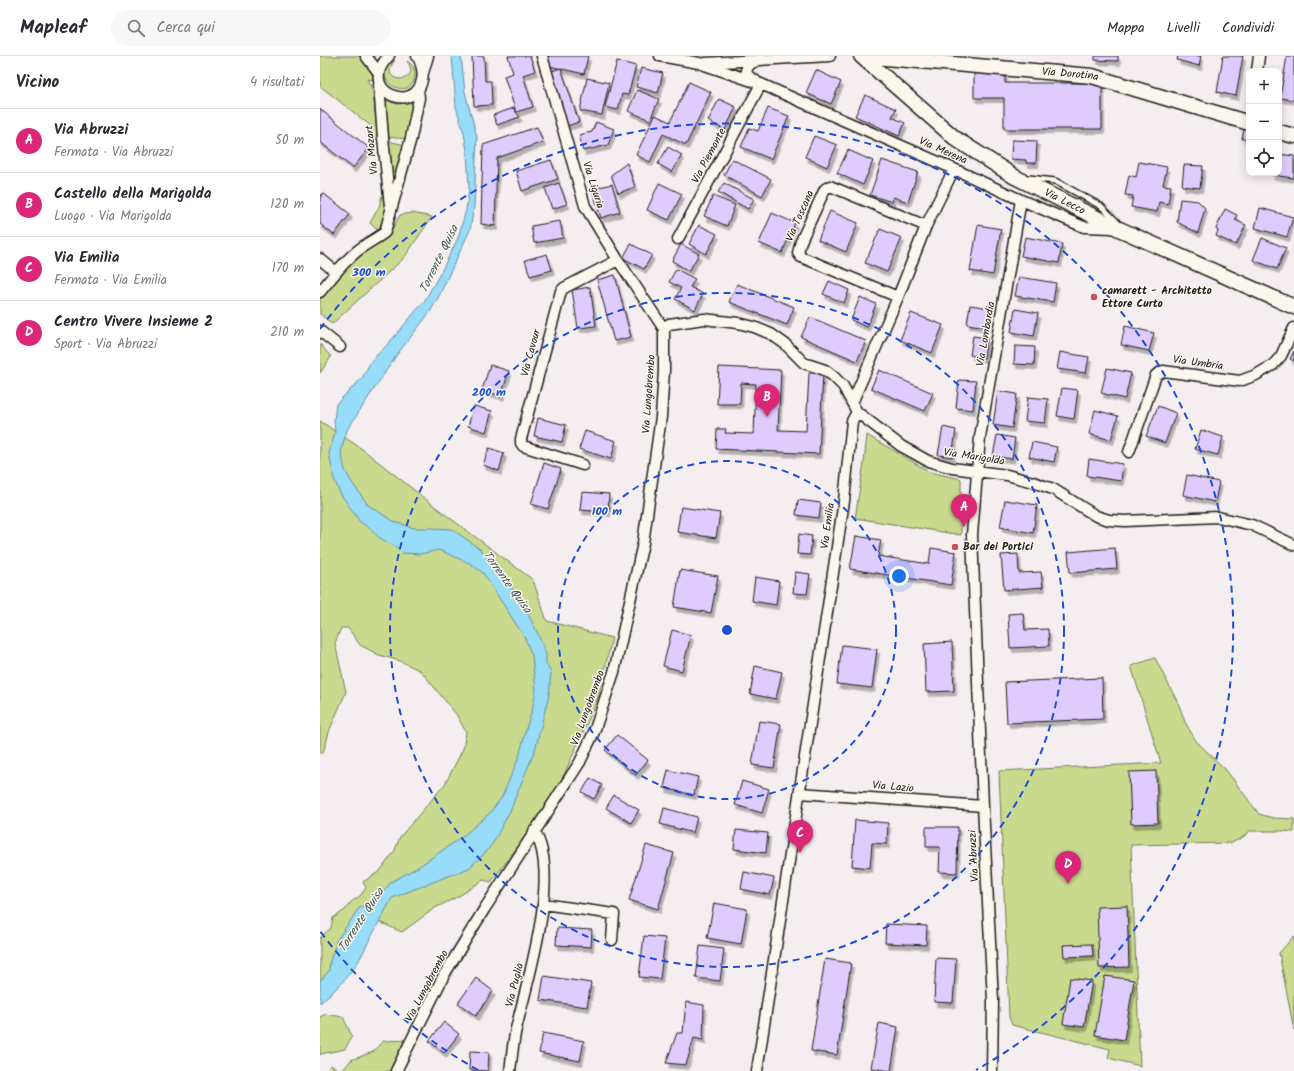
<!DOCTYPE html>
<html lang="it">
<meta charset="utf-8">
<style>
:root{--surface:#fff;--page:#f7f7f7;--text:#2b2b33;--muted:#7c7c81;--line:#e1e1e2;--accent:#db2777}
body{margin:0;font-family:Kalam,sans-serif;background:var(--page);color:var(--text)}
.controls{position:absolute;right:12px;top:12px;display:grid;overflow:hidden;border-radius:8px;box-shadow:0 2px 10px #0003}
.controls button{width:36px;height:36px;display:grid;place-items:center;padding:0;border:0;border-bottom:1px solid var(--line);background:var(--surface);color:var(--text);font:20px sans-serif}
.you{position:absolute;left:579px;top:520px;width:14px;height:14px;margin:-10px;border:3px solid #fff;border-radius:50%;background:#1a73e8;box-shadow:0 0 0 6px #1a73e833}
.badge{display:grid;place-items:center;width:26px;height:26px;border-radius:50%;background:var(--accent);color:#fff;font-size:13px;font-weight:700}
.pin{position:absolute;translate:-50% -33px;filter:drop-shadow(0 1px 2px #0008)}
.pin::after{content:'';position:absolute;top:21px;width:14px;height:12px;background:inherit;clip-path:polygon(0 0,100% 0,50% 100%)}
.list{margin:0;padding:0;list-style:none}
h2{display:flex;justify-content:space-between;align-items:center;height:52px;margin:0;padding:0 16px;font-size:17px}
h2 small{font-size:13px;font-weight:400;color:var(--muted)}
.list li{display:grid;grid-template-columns:26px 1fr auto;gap:12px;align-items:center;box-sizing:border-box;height:64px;padding:0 16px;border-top:1px solid var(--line)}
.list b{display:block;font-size:15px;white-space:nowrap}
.list p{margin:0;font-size:13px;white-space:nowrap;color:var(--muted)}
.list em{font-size:13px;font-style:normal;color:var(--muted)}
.icon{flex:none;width:22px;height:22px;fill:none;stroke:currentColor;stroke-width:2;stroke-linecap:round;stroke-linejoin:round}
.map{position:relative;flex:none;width:974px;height:1015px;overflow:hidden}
header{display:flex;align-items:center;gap:24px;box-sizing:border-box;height:56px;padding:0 20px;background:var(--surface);border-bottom:1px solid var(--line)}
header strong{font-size:19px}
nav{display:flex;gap:22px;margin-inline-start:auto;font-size:14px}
.search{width:280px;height:36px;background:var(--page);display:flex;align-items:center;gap:10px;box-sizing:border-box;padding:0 14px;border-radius:22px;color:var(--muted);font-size:15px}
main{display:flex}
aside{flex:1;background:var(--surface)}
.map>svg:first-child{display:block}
</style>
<header>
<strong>Mapleaf</strong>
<div class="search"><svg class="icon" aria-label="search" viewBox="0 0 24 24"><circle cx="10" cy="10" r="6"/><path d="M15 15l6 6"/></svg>Cerca qui</div>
<nav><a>Mappa</a><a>Livelli</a><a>Condividi</a></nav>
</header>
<main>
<aside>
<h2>Vicino<small>4 risultati</small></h2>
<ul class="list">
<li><span class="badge">A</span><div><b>Via Abruzzi</b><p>Fermata · Via Abruzzi</p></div><em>50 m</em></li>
<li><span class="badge">B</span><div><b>Castello della Marigolda</b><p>Luogo · Via Marigolda</p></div><em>120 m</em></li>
<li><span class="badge">C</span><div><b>Via Emilia</b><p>Fermata · Via Emilia</p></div><em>170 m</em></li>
<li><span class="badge">D</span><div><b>Centro Vivere Insieme 2</b><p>Sport · Via Abruzzi</p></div><em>210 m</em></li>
</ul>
</aside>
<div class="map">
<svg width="974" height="1015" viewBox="0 0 974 1015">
<defs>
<filter id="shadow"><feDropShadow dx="2.5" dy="4.5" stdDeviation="0" flood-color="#0004"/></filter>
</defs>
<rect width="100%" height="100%" fill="#f5eef0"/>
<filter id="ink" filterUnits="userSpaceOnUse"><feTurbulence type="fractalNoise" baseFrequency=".025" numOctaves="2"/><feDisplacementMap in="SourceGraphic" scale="8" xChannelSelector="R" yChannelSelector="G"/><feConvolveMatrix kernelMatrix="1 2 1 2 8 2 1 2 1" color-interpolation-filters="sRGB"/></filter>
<g filter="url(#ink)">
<path fill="#c9da8e" stroke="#727b55" d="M0,0H42L51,14L54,24L47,23L53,35L58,84L54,83L47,76L51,70L0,30Z
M75,4C55,29 104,29 87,5C92,8 96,13 95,20C91,49 45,22 75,4Z
M65,44L77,48L94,46L86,83L68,81L67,80Z
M68,85L85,89L74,140Z
M65,129V157L60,172L56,173L50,167L59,151Z
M92,157L112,161L84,202L12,268L0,258V243L16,222L44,194L61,186L68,180L80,159Z
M0,288L11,301L0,317Z
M0,365L42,393L122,456L213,524L227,565L292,582L278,642L232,746L171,826L163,824L139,840L115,852L82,876L41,858L0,932V882L11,872L13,862L25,854L31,846L40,840L46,832L43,826L60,815L74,796L80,781L125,728L143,693L146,676L136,658L101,615L80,605L59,599L40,589L28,572H21L15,587L26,636L10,673L3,697H0Z
M547,379L610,416L641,423V479L535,462L544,407Z
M835,602L859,649L865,666L876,685L906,714L939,758L953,762L974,763V776L962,775H930L922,782L911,787L811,789L820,1010L788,1002L790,993L692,969L689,961L679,715L841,707L811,610Z
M974,880V974L959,897Z
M5,958L23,961L32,980L25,993L1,998L0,999V961Z
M89,984L73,1015H8L10,1009L22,1015L31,1004L53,996L63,985Z"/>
<path fill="#97dcf9" stroke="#668fa1" d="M132,0H141L145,36L157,81L154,151L150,174L118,242L110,256L76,300L27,374L21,395L25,414L31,425L48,449L75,466L94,472H112L132,473L160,493L171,507L183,520L202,546L218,578L226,598V607L231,617L229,639L215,694L190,755L173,787L164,798L149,812L72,842L38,906L21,928L0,947V925L9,915L10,905L17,884L39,852L58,843L71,826L98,811L142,781L169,758L182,741L199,701L206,673L212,654L216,634L212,600L205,582L163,517L151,508L119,494L100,498L82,497L76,491L58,481L52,474L40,466L20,437L14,423L9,397L15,377L14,364L16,348L42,322L51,305L69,287L105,244L121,216L138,182L146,154L149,132L147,95L144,77L136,51Z"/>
<path fill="#dfccfe" stroke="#1c1c1c" filter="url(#shadow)" d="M152,0H164L165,25H171L172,49L154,50Z
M188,0H210L215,15L203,19L213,51L196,56L184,20L193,17Z
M227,0H268L264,18L225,9Z
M775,0H798V5L775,4Z
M858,0H881L879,10L857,4Z
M903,0H923L916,40L897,36Z
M967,0H974V44L960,42Z
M297,5L316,10L308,39L302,38L298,54L285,51Z
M241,12L259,66L247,70L229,16Z
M321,12L343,17L338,37L316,31Z
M496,14L521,26L511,48L486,37Z
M654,16H685V27H782V73H684V42H654Z
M267,22L289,27L282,59L260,55Z
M369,26L391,36L366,89L343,78L330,106L316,99L335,59L350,66Z
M317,34L339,43L330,64L308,55Z
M545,39L576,53L572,61L585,67L579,80L535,60Z
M399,43L416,51L405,74L388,65Z
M194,52L196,56L200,61L177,69L173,59Z
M448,52L469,60L451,103L421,91L429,72L438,75Z
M0,53L49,92L33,112L0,86Z
M276,66L294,73L288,89L263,95L259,79L272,76Z
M217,71L223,86L177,102L175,170L161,168L163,89Z
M923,72L929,74V84L922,83L924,73Z
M494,80L517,89L507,111L485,101Z
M692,84L717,85L716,107H706V104L691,103Z
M348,91L362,99L352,116L338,108Z
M528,94L553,105L543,129L517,117Z
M959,98L974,100V122L951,119L952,117H959Z
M412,103L451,123L442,140L404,119Z
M231,104L238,123L202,135L196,115Z
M562,104L598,116L588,146L573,141L572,146L550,139Z
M819,106L847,111L843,129L851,130L848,148L839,146L837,156L811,151L813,140L805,139L809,119L816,121Z
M307,107L315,131L298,137L291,119Z
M864,109L883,110L880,132L862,130Z
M239,127L247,148L232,153L225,132Z
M339,127L362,138L349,164L327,154Z
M404,127L434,143L428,153L398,136Z
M292,128L300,156L281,162L272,133Z
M3,137L30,158L14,179L0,168V142Z
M393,140L415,149L407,170L384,160Z
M860,143L878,145L885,152L878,177L857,166Z
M940,152L973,161L967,181L935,172Z
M905,153L917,159L915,164L926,169L916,189L896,180L898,175L896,173Z
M510,155L538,167L526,196L498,184Z
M452,157L475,167L462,197L439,187Z
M240,165L243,182L214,187L211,170Z
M379,169L397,178L386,198L369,188Z
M658,169L681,173L673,219L650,215Z
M560,173L582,182L567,216L545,207Z
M705,181L742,188L739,207L701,200Z
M942,182L966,192L957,213L933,204Z
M311,188L332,199L324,213L303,202Z
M361,188L379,198L369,215L352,205Z
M227,198L232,214L210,220L205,204Z
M356,213L375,223L370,231L383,238L375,254L355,243L361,232L349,226Z
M295,219L311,281L294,285L277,224Z
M699,221L736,227L733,246L695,240Z
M509,225L529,234L524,247L503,238Z
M417,228L474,251L467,269L409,246Z
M270,231L276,270L258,272L252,234Z
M540,241L556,248L547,271L531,264Z
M650,249L670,252L667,271L647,268Z
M695,253L718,257L714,280L691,276Z
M591,257L623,269L612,297L580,284Z
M490,261L546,285L537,305L481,281Z
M805,270L834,277L829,295L801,289Z
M653,280L667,282L664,302L650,299Z
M695,290L715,291L714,309L694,308Z
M974,295V305L970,303Z
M740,296L769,301L766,317L737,313Z
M170,309L189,315L181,340L162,334Z
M399,311L461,314L458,374L486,375L489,317H503L499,398L396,393L397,373H406L405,377L434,378L436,328L421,327L420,348H397Z
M787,312L811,317L805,343L781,337Z
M559,314L613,337L605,355L551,332Z
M639,324L656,325L653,354L636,352Z
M742,332L758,334L754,363L737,360Z
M678,335L697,338L692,372L673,369Z
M708,341L728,343L725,367L705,365Z
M154,350L172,355L166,376L148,370Z
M838,350L856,357L845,387L826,380Z
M775,354L798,360L791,384L769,378Z
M218,362L246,369L242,386L214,380Z
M623,371L636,374L632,401L618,399Z
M881,374L903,381L898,399L875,393Z
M265,375L296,385L291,403L259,393Z
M677,379L695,382L692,403L673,400Z
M712,386L737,391L734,406L709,401Z
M169,392L184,397L179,415L163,409Z
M769,403L803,408L801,425L767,420Z
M224,407L241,413L228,453L211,448Z
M867,419L899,426L895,446L863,439Z
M262,436L289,438L288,456L260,454Z
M478,444L501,447L499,462L476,459Z
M685,444L717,449L713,477L680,471Z
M361,451L400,457L396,482L357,476Z
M479,478L492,480L490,499L477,498Z
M536,480L561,484L558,500L609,508L611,492L636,496L631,529L530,513Z
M795,492L797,513L750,517L748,496Z
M698,498L699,517L721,516L723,531L684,534L681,499Z
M360,514L398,520L391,557L354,551Z
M475,516L490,518L487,538L473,537Z
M435,521L459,525L456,549L432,545Z
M703,557L705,574L728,573L729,590L690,592L688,558Z
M352,574L371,579L362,615L343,610Z
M632,586L634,635L606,636L604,588Z
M522,589L557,593L552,632L517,628Z
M435,610L462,616L456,643L430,638Z
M782,622L783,663L687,667L685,626Z
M439,665L461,668L454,712L432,709Z
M297,679L328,704L316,719L285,694Z
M348,714L378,721L374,739L344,732Z
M836,715L838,767L811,768L809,716Z
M270,722L282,729L274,743L262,736Z
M422,725L449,733L442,757L415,749Z
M294,739L319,754L311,767L286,752Z
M344,752L377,761L373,777L340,768Z
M535,764L568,767L567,788L552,787L550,812L532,810Z
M606,771H638L637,817L619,816L620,791H606Z
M416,774L448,777L446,797L414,793Z
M326,789L354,797L338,853L309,844Z
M424,816L454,822L450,839L421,833Z
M394,847L427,853L421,888L387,882Z
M807,850L809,911L779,912L777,851Z
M566,868L607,870L606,889L565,887Z
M237,872L272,874L271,891L236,889Z
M324,880L345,882L340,923L319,921Z
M772,888L773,900L744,901L743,889Z
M380,890L404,893L400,925L376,922Z
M616,902L636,903L633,947L614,946Z
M505,903L531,907L517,999L491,995Z
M224,920L271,927L267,951L220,944Z
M785,920L814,924L804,984L775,979Z
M156,922L173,935L156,960L138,947Z
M750,922L772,925L764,971L743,968Z
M366,946L384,949L383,984L374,982L366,1009L346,1007L357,977H363Z
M124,966L139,978L124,997L109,985Z
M559,967L578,971L571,1015L551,1012Z
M223,977L264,985L260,1005L219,997Z
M150,995L169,996L168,1015L149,1014Z"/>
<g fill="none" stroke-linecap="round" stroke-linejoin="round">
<g stroke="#1c1c1c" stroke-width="8">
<path id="service" d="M709,122L735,125L781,150L797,166"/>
</g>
<g stroke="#1c1c1c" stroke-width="13">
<path id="minor" d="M46,0L59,17
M69,0C35,34 95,60 102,24C104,16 101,6 97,0
M222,0L265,150L298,204L344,273
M340,0L379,7L441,28L634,113L701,144L764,171L793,172
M384,7L510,0
M937,15L939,0
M103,17L108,0
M436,25L428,20L426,14L430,8L438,4
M59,28L63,82L70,150
M358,183L441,28
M0,203L16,216
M0,236C12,221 25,204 41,192C49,186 58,182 65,176L91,82L99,42L98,33
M578,241L481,201L478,197L481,185L505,133L510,130L606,170
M344,273L349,268L384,263L418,267L434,271L451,278L465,288L484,307L505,314L513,320L523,330L537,356L581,390L608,405L632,412L687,419L713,426L733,433L776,460L789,464L805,465L898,461L932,469L974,489
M0,275L20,291
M532,347L578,241L606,170L634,113
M809,396L836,319L843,315L920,325L936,319L953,309L961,300L974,272
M263,409L203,390L201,387V383L241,235L244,232L298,204
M480,737L663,750
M223,848L294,858L292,884
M76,1015L124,919L165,852L260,706L274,676L294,616L323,487L341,361L344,315V273
M190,1015C192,1001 193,986 196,973C207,926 242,817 214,775
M437,1015L524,445L532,365L537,356
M672,1015L673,944L663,750L652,479L660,381L701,144"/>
</g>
<g stroke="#1c1c1c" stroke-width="17">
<g id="secondary">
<path id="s1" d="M541,0L636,83L695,121L797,172L974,251"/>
<path id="s2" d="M542,0L772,20L929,67"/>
<path d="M959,76L974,80"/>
</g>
</g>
<use href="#service" stroke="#fbf7ec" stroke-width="5"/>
<use href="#minor" stroke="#fbf7ec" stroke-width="10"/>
<use href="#secondary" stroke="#fbf7ec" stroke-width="14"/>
</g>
</g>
<g fill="none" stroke="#1d4ed8" stroke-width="2" stroke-dasharray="7 5">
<circle cx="407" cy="574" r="169"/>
<circle cx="407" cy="574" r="337"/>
<path d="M158 1014A506 506 0 0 1 0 875M0 273A506 506 0 1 1 656 1014"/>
</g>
<g fill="#d1495b" stroke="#fbf7ec" stroke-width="1.5">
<circle cx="774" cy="241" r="4"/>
<circle cx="635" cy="491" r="4"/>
</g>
<g text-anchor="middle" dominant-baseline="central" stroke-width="3" stroke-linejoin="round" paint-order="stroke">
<g font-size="11" fill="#1c1c1c" stroke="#fbf7ec">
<text stroke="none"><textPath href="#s2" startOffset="209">Via Dorotina</textPath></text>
<text transform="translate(52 94) rotate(-96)">Via Mozart</text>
<text transform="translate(623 95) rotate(24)">Via Merena</text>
<text transform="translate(389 100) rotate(-62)">Via Piemonte</text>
<text transform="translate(273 129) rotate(72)">Via Liguria</text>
<text stroke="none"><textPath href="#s1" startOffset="252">Via Lecco</textPath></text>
<text transform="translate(480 160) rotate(-66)">Via Toscana</text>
<text transform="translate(666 278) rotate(-80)">Via Lombardia</text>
<text transform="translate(211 297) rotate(-75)">Via Cavour</text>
<text transform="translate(878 307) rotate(8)">Via Umbria</text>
<text transform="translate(329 338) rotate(-86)">Via Lungobrembo</text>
<text transform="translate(654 401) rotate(9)">Via Marigolda</text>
<text transform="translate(508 470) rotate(-82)">Via Emilia</text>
<text transform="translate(268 652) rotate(-70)">Via Lungobrembo</text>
<text transform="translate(573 731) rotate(5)">Via Lazio</text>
<text transform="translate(654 800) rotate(-93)">Via Abruzzi</text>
<text transform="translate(195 929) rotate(-76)">Via Puglia</text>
<text transform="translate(107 930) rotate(-62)">Via Lungobrembo</text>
</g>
<g font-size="11" font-weight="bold" fill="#1c1c1c" stroke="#fbf7ec" text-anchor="start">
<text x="782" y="235">camarett - Architetto<tspan x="782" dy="13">Ettore Curto</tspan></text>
<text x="643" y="491">Bar dei Portici</text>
</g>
<g font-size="12" font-style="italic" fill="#41565e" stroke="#fbf7ec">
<text transform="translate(119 203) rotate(-64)">Torrente Quisa</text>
<text transform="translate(187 526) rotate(54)">Torrente Quisa</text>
<text transform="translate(41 864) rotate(-57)">Torrente Quisa</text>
</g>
</g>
<circle cx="407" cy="574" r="6" fill="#1d4ed8" stroke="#fbf7ec" stroke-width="2"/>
<g font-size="12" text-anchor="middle" font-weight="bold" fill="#1d4ed8" stroke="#fbf7ec" stroke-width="3" stroke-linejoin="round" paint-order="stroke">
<text x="49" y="220">300 m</text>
<text x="169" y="340">200 m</text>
<text x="287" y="459">100 m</text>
</g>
</svg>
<div class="controls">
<button>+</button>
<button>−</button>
<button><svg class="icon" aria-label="locate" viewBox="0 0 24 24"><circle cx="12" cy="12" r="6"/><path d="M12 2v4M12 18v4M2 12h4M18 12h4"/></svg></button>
</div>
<div class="you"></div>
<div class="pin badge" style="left:644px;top:471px">A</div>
<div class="pin badge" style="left:447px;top:361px">B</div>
<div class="pin badge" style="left:480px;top:797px">C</div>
<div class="pin badge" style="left:748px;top:828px">D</div>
</div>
</main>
